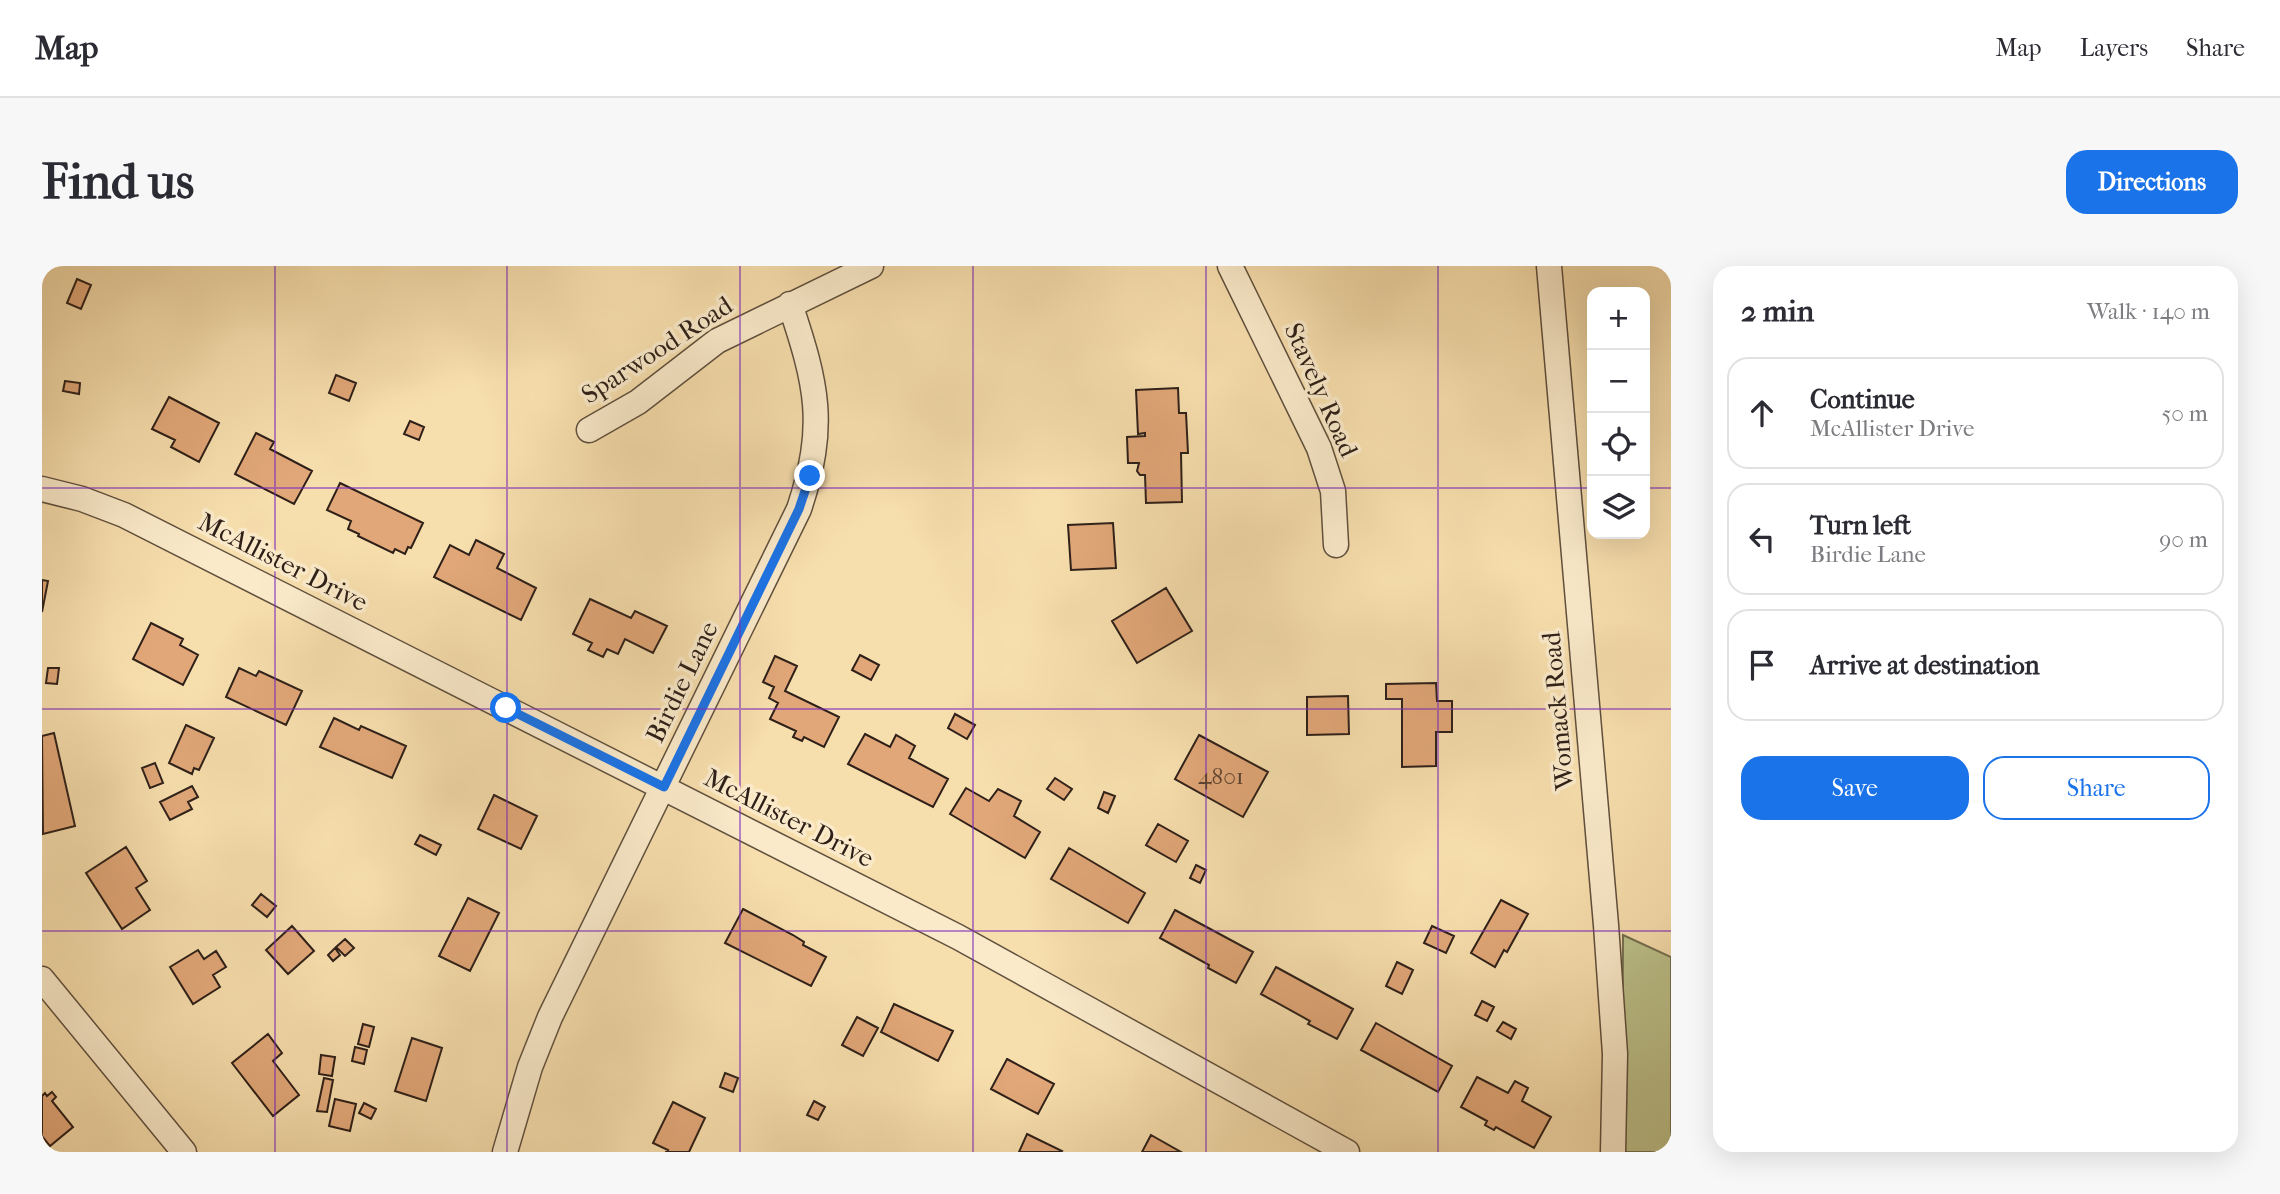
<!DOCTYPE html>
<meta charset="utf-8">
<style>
:root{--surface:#fff;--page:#f7f7f7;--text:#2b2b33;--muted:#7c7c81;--line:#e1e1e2;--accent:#1a73e8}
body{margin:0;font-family:"IM FELL French Canon",serif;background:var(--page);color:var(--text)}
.controls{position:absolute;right:21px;top:21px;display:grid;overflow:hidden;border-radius:14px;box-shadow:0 7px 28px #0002}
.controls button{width:63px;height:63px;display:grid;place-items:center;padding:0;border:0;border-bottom:2px solid var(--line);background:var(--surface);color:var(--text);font:35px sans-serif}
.stop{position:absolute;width:21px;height:21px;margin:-16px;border:5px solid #1a73e8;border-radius:50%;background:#fff}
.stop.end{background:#1a73e8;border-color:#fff;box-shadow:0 2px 7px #0008}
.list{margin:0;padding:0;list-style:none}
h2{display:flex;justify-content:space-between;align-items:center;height:91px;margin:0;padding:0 28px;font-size:30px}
h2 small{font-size:23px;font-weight:400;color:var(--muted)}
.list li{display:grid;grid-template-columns:46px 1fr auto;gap:21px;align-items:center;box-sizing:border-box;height:112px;margin:0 14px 14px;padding:0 14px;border:2px solid var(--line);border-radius:21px}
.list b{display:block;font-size:26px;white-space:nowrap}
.list p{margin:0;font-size:23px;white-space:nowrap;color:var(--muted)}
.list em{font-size:23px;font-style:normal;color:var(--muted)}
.actions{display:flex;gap:14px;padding:21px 28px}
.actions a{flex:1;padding:16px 0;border:2px solid var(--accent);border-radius:21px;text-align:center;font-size:24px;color:var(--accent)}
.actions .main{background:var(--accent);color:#fff}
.icon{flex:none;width:38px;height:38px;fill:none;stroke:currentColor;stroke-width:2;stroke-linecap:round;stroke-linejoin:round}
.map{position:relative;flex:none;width:1629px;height:886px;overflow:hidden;border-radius:21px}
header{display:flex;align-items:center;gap:42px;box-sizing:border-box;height:98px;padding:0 35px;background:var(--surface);border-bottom:2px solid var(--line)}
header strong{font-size:33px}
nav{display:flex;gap:38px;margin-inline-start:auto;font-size:24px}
.intro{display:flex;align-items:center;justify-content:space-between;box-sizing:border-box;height:168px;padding:0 42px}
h1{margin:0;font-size:49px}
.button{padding:18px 32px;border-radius:21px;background:var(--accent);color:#fff;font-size:24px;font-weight:700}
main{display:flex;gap:42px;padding:0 42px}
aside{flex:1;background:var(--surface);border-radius:21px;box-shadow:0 7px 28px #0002}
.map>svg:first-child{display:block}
</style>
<header>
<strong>Map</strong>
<nav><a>Map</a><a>Layers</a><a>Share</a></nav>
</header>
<div class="intro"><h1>Find us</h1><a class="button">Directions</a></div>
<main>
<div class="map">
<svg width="1629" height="886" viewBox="0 0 1629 886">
<rect width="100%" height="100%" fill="#f7dead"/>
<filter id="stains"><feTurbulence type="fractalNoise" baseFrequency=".00286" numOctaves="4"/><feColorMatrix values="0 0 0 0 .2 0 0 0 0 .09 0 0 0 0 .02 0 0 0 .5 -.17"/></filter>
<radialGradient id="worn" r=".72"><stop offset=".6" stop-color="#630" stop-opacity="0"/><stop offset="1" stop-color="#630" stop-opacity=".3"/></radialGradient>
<path fill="#bcc18b" stroke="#757052" stroke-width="2" d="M1581,669L1629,691V886H1580Z"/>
<path fill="#e1a778" stroke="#2e2019" stroke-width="2" d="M35,13L49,19L39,43L25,37Z
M294,109L314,117L307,135L287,127Z
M23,115L38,117L37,128L21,125Z
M1136,122L1137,147H1144L1146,187H1139L1140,236L1104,237L1103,209H1098L1095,205L1097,197H1086L1085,171L1103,170V167L1096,168L1094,124Z
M127,131L177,157L157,196L129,181L133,174L110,163Z
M368,155L382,161L377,174L362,168Z
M214,167L232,176L228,183L270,205L252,238L193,208Z
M298,217L381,257L369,282L366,281L363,288L353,283L351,287L316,270L317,268L306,263L309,255L285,244Z
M1071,257L1074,302L1029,304L1026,259Z
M434,274L462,288L455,302L494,322L479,354L392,311L408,279L427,289Z
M0,314L6,315L0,346Z
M1124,322L1150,365L1095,397L1070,355Z
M548,333L589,352L593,345L625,360L611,387L583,373L576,388L565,383L561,391L546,384L550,377L531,368Z
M109,357L141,373L138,379L156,389L141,419L91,393Z
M818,389L837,399L829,414L810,404Z
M733,390L755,400L743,425L797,451L782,481L762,471L760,475L751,471L754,465L728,453L736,437L727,432L732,421L721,416Z
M6,402H17L15,418L4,417Z
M197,402L214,410L217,405L260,425L244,459L184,431Z
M1394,417L1395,435H1410V466H1394V500L1360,501V433H1344V418Z
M1306,430L1307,468L1265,469V431Z
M913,448L933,459L925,473L906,462Z
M292,452L317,464L319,460L364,480L350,512L278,481Z
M144,459L172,472L157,504L152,502L150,508L127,497Z
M12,467L33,560L1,568L0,470Z
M823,468L848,481L854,469L873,480L867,492L906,513L891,541L806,498Z
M1157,469L1226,506L1201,551L1133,513Z
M113,497L121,517L108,522L100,502Z
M1013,512L1030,523L1022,534L1005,523Z
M150,520L156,531L146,536L150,543L128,554L118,536Z
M924,522L947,535L956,523L979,535L972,550L998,566L983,592L908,548Z
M1062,526L1073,530L1066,547L1056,542Z
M452,529L495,550L479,583L436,563Z
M1116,558L1146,575L1134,596L1104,579Z
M378,569L399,579L394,589L373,578Z
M84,581L105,615L94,622L108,644L80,663L44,607Z
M1027,582L1103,627L1086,657L1009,613Z
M1154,599L1164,604L1158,617L1148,612Z
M219,628L234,640L225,651L210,639Z
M426,632L457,647L428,705L397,690Z
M1459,634L1486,648L1465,686L1462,684L1453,701L1429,687Z
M701,643L751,669L762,676L761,679L784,691L769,720L683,677Z
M1133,644L1211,686L1194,717L1166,702L1167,699L1118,672Z
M250,660L272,685L246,708L224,684Z
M1390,660L1412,670L1404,687L1382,677Z
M303,673L312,682L303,690L294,681Z
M293,682L298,689L291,695L286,689Z
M156,684L162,693L174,685L184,701L171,709L178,721L151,738L128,701Z
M1355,696L1371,704L1360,728L1344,720Z
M1234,701L1311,743L1295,773L1266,758L1268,755L1219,728Z
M1440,735L1452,741L1445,755L1433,749Z
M852,738L911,765L896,795L839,766Z
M815,751L836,762L821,790L800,779Z
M1461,756L1474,763L1469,773L1455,765Z
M1334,757L1410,800L1396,826L1319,784Z
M321,758L332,761L327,781L316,778Z
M226,768L240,787L231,795L257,829L231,850L190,797Z
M370,772L400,782L384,835L353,825Z
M313,781L325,784L322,798L310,795Z
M279,789L293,791L290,810L277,808Z
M965,793L1012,818L996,848L949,823Z
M683,807L696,812L691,826L678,821Z
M1435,811L1466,827L1473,815L1486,822L1480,835L1509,851L1492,882L1454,861L1452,864L1443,859L1445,855L1419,841Z
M282,812L291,814L285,846L275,845Z
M10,826L14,831L10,835L31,861L8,880L0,870V830L3,827L5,830Z
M293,833L314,838L308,865L287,860Z
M772,835L783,841L776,854L765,849Z
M631,836L663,852L647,886H624L626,884L611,877Z
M322,837L334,843L329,853L317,847Z
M985,868L1020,885L1019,886H977Z
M1109,869L1139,886H1100Z"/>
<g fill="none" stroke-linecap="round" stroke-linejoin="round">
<g stroke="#60503e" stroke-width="27">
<path id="minor" d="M1188,0L1277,182L1291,225L1294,279
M1507,0L1564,659L1573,788L1571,886
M547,164L596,136L675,75L829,0
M0,223L40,233L82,249L916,671L1305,886
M0,713L142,886
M463,886L488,801L508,751L757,243C785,159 775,119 748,38"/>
</g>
<use href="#minor" stroke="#faeaca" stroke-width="24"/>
</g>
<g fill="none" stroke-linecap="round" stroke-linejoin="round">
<path stroke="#1a73e8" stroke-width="9" d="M464,442L622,521L757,243L768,210"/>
</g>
<path fill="none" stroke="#7b2cbf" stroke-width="2" stroke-opacity="0.55" d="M233,0V886M465,0V886M698,0V886M931,0V886M1164,0V886M1396,0V886M0,222H1550M1603,222H1629M0,443H1629M0,665H1629"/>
<g text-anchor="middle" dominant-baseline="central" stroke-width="7" stroke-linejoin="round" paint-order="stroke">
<g font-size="23" fill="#5b4231">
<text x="1179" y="510">4801</text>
</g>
<g font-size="26" fill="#2e2019" stroke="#faeaca">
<text transform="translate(615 84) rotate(-33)">Sparwood Road</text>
<text transform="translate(1279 124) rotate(66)">Stavely Road</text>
<text transform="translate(241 296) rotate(27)">McAllister Drive</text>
<text transform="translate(640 416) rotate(-64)">Birdie Lane</text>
<text transform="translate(1516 445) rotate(-95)">Womack Road</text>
<text transform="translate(747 552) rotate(27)">McAllister Drive</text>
</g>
</g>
<rect width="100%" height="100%" filter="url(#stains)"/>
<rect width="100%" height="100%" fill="url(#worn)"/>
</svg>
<div class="controls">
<button>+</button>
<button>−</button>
<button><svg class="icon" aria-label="locate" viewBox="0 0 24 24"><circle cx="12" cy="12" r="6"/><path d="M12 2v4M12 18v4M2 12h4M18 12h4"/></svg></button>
<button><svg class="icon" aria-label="layers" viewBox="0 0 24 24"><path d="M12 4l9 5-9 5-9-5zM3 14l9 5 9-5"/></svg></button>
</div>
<div class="stop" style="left:464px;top:442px"></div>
<div class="stop end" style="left:768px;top:210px"></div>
</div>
<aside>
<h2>2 min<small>Walk · 140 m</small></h2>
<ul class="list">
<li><svg class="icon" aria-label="ahead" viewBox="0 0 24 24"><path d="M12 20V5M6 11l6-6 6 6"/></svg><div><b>Continue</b><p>McAllister Drive</p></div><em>50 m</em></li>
<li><svg class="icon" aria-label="left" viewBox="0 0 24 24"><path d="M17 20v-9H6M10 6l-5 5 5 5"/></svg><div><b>Turn left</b><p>Birdie Lane</p></div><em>90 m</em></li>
<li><svg class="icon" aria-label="arrive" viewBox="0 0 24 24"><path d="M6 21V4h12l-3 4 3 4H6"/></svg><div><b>Arrive at destination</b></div></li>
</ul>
<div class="actions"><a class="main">Save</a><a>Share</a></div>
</aside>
</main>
